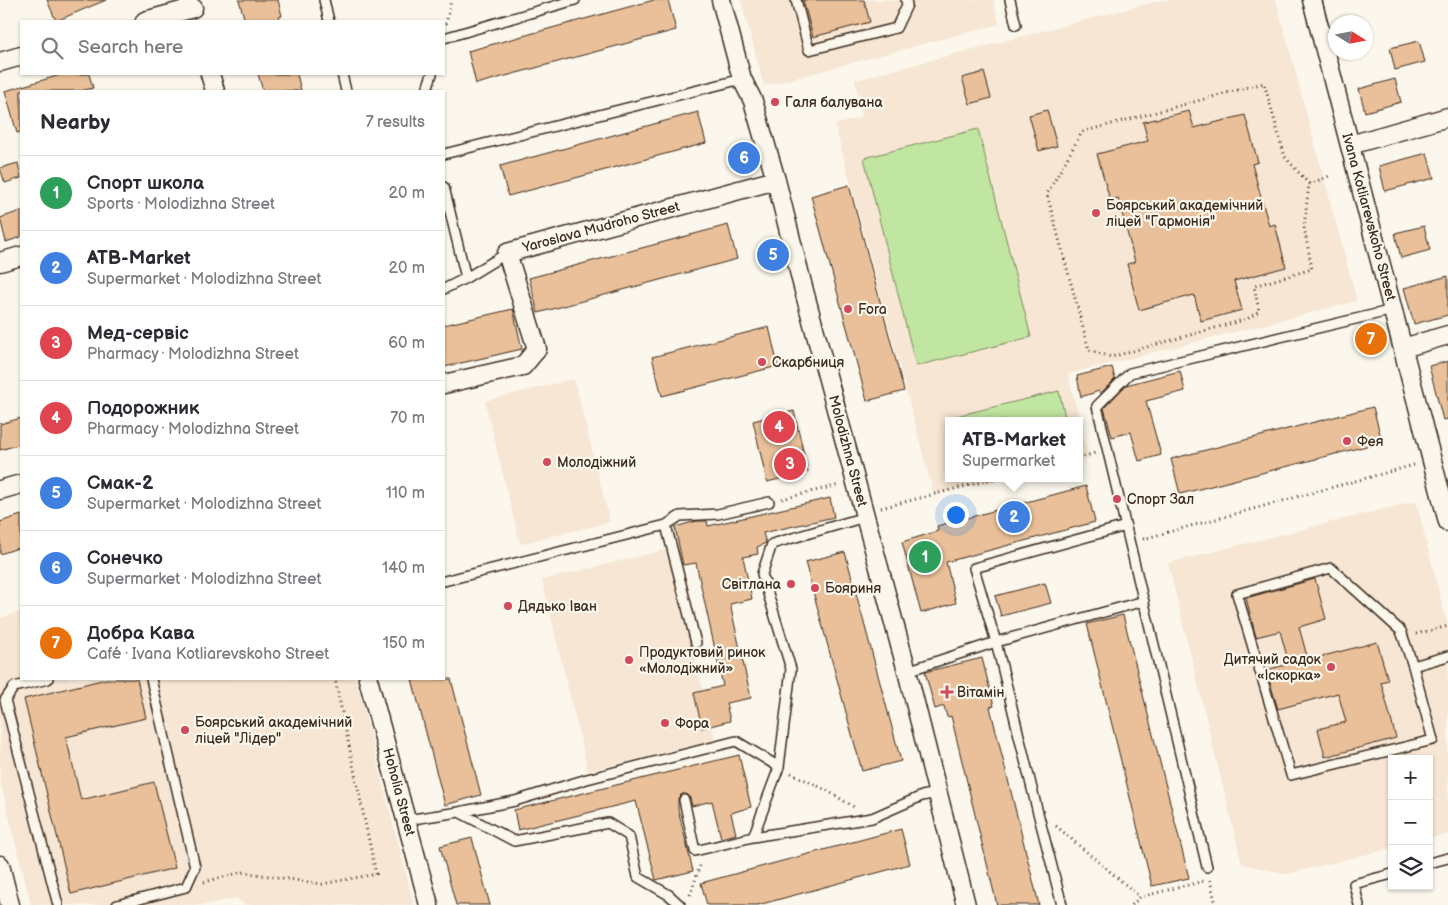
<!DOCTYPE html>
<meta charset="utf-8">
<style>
:root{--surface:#fff;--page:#f7f7f7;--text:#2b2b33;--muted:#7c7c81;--line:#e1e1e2;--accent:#d93025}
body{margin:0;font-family:"Balsamiq Sans",sans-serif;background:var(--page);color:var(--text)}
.controls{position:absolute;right:15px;bottom:15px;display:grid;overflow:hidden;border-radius:0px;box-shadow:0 1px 4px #0004}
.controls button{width:45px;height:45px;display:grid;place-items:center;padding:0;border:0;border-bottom:1px solid var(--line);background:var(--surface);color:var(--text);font:25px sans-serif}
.compass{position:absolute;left:1328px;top:15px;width:45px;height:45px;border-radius:50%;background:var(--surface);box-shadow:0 1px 4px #0004;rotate:101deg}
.you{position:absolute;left:955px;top:514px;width:18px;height:18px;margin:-12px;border:4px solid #fff;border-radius:50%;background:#1a73e8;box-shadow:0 0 0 8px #1a73e833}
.badge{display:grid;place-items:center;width:32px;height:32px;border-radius:50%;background:var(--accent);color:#fff;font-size:16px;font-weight:700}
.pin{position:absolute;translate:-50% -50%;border:2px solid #fff;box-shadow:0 1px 5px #0006}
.popup{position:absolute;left:945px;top:417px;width:138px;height:65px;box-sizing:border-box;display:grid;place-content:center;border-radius:0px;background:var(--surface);filter:drop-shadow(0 1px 4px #0005);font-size:16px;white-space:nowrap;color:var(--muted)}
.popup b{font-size:19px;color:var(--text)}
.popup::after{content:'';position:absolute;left:50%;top:100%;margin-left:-10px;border:10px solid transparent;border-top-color:var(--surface)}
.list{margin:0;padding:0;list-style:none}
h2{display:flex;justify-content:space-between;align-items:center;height:65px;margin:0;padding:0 20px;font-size:21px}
h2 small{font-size:16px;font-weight:400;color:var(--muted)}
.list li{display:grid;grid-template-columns:32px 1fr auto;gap:15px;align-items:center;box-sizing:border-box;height:75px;padding:0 20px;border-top:1px solid var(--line)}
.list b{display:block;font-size:19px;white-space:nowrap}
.list p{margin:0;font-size:16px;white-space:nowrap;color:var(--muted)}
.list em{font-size:16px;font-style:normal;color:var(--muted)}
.icon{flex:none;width:28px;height:28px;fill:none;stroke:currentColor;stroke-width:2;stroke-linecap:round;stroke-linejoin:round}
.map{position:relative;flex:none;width:1448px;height:905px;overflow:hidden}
.search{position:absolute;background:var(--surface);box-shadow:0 1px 4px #0004;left:20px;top:20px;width:425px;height:55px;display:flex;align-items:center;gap:12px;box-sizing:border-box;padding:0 18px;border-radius:0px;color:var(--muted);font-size:19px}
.panel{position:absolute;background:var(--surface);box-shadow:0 1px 4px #0004;left:20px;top:90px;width:425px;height:590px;border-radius:0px}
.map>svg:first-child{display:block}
</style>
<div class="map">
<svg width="1448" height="905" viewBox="0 0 1448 905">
<rect width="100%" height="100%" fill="#fbf7ec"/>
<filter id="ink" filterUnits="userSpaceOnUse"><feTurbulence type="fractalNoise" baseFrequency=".02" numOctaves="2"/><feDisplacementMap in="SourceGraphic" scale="10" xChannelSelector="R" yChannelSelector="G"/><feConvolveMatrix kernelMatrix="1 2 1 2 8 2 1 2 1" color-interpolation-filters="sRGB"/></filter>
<g filter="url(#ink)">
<path fill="#f6e6d3" d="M741,0H993L999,24L764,86Z
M1162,0H1276L1357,301L1068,374L1089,458L1079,460V421H949V478H1004L934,495L835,125L862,117L855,80Z
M574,379L610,522L520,544L485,401Z
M1416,501L1448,628V834L1429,838V759H1392V848L1287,874L1242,864L1168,563Z
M669,549L715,740L588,771L542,580Z
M21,612V679H356L414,905H245L236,898L204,905H31L0,780V618Z"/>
<path fill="#c0e6a1" stroke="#7e8860" d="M978,129L1031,337L916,366L864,158Z
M1059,391L1066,421H949L948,418Z"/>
<path fill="#e9c099" stroke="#3b2a1e" d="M47,0H106L56,21Z
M239,0H278L282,16L279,17L280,21H245Z
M654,0H668L676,30L476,84L468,51Z
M803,0H864L870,22L813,37Z
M1419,41L1425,62L1395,70L1390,48Z
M984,72L991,98L970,104L962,78Z
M64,74H89L93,88L81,91H21V132L17,133L5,91Z
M258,74H297L301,91H263Z
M1395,79L1401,102L1365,112L1359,89Z
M1047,110L1057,146L1039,151L1029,115Z
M1189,111L1194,128L1245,115L1258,162L1252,164L1269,226L1275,224L1286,267L1234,281L1242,310L1201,321L1194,295L1139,310L1127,264L1135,262L1118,198L1110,200L1097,154L1148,141L1143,122Z
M698,112L706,143L508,196L500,166Z
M1427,153L1434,178L1385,191L1379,166Z
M18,163L21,178L5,183L0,168Z
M849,185L904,391L867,401L811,196Z
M21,211V237L6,242L0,218Z
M728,225L737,259L538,313L529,278Z
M1424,226L1430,250L1401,258L1395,233Z
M1448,276V315L1414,324L1404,288Z
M513,309L522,349L444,367V325Z
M769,327L778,366L662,396L652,357Z
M1378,327L1383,345L1365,350L1360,332Z
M1448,361V419L1443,420L1429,366Z
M1112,367L1115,379L1100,394L1099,391L1081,397L1077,376Z
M1180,371L1185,391L1146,401L1161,455L1139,461L1131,432L1112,437L1104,408L1126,385Z
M1373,407L1382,442L1180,494L1171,459Z
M794,411L808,472L767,482L753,421Z
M21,418V444L0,450V424Z
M1086,486L1095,522L946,562L956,603L921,613L902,542L938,531L937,526Z
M830,498L834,517L763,533L766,543L757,547L758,554L743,557L752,599L730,604L751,698L726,703L730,721L702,728L694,693L723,686L696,563L683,565L675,527L697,521H707L708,526Z
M21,515V547L0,554V522Z
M845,552L901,761L862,771L805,562Z
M1315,579L1326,619L1299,627L1308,660L1377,642L1388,680L1381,682L1396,738L1325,757L1318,729L1346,722L1338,693L1278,709L1266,670L1289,664L1280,631L1256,637L1246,598Z
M1045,583L1051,603L1001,616L995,596Z
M1123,615L1189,878L1152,886L1087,624Z
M982,658L994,706L990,707L1039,905H997L951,716L947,717L944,706L935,709L925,672Z
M106,679H137L146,718L66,737L81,800L154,782L175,868L71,894L24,699Z
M412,679H451L481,795L445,805Z
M739,755L751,807L731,813L736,834L721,838L712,801L692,806L690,798L686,794H682L678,798V809L693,871L656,880L636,801L518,830L514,810Z
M901,829L910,864L758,905H707L701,883Z
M472,838L490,905H456L440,846Z"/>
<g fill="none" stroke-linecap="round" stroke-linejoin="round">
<g stroke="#3b2a1e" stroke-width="12">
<path id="service" d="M324,0L329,21
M796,0L809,50L896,28L907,5L906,0
M1010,0L1016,25
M444,38L575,0
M342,74L346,91
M428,91V86L432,74
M444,154L742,79
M444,187L466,278
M444,289L466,278L507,253
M666,525L680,516L718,514L769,502
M1331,568L1401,631L1413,666L1433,740L1291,775L1237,594Z
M444,581L666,525L696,643
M1413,666L1448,656
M907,671L996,642L1144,601
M48,679L14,687L5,700L58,905
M779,767L791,669L762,574L772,544L865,517
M684,800L695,851L753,837L872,818L922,796L937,793
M459,812L515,801L587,779L736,741L779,767L753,837
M406,820L459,812L514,841L608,823L629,836L638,877L669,895L680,905
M1429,863L1448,858
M1207,867L1097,406L1130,373L1393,310
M117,905L186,887L195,867L151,679
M1062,905L1037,809L996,642L974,568L1126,526
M1359,905L1354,884L1392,874"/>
</g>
<g stroke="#3b2a1e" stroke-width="21">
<path id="minor" d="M721,0L742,79L753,101L776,180L803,287L907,671L966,905
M1312,0L1448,522
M145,21L193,8
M0,62L21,56
M210,74L215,91
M1350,145L1448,117
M0,262L21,256
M1403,348L1448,335
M444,384L523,366L537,349L507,253L776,180
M0,490L21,484
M368,679L429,905
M0,865L10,905"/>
</g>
<path stroke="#3b2a1e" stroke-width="3" stroke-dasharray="1 4" stroke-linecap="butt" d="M446,24L451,0
M1309,184L1285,157L1264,83L1082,132L1047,194L1089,350L1111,357L1247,319L1259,311L1254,286L1312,269L1304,227L1309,184L1332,175
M1079,458L1095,453
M782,499L839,485
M881,508L997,478
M1143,539L1414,465
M1416,634L1448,626
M791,773L826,790L854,807
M1056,826L1140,897
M1210,880L1216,905
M204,882L242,872L322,884L376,874L335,679
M690,895L701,863
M1132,905L1140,897L1204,881"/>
<use href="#service" stroke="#fbf7ec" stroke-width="9"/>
<use href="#minor" stroke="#fbf7ec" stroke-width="18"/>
</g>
</g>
<g fill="#d1495b" stroke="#fbf7ec" stroke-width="2">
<circle cx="775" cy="102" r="5"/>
<circle cx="1096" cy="213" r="5"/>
<circle cx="848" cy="309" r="5"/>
<circle cx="762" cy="362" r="5"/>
<circle cx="1347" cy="441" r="5"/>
<circle cx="547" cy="462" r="5"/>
<circle cx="1117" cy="499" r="5"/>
<circle cx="791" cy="584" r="5"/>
<circle cx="815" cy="588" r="5"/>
<circle cx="508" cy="606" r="5"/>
<circle cx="629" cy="660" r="5"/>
<circle cx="1331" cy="667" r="5"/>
<path d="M944.5 684.5h5v5h5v5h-5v5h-5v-5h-5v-5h5z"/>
<circle cx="665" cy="723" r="5"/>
<circle cx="185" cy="730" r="5"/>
</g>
<g text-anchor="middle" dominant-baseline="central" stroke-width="4.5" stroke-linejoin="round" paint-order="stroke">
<g font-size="14" fill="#3b2a1e" stroke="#fbf7ec" text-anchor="start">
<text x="785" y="102">Галя балувана</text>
<text x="1106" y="205">Боярський академічний<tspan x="1106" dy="16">ліцей "Гармонія"</tspan></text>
<text x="858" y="309">Fora</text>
<text x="772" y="362">Скарбниця</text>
<text x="1357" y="441">Фея</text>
<text x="557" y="462">Молодіжний</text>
<text x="1127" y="499">Спорт Зал</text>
<text x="781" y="584" text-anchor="end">Світлана</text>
<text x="825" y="588">Бояриня</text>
<text x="518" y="606">Дядько Іван</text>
<text x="639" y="652">Продуктовий ринок<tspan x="639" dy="16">«Молодіжний»</tspan></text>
<text x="1321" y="659" text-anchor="end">Дитячий садок<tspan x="1321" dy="16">«Іскорка»</tspan></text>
<text x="957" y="692">Вітамін</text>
<text x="195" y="722">Боярський академічний<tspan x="195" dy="16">ліцей "Лідер"</tspan></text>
<text x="675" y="723">Фора</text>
</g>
<g font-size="14" fill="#3b2a1e" stroke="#fbf7ec">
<text transform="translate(1369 217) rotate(75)">Ivana Kotliarevskoho Street</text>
<text transform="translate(601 227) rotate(-15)">Yaroslava Mudroho Street</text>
<text transform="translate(848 451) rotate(75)">Molodizhna Street</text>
<text transform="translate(399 792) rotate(75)">Hoholia Street</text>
</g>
</g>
</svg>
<div class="controls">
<button>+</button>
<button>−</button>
<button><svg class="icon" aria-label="layers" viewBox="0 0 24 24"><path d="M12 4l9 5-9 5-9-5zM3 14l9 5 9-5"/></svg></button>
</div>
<svg class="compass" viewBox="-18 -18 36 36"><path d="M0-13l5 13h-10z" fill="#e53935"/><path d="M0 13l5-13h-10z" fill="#7c7c81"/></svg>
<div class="you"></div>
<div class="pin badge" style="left:925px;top:557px;background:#2e9e5b">1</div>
<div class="pin badge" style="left:1014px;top:517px;background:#3f7fe0">2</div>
<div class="popup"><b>ATB-Market</b>Supermarket</div>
<div class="pin badge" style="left:790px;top:464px;background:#e0444e">3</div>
<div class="pin badge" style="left:779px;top:427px;background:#e0444e">4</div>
<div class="pin badge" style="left:773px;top:255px;background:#3f7fe0">5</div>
<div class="pin badge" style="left:744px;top:158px;background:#3f7fe0">6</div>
<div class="pin badge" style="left:1371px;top:339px;background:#e8710a">7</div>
<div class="search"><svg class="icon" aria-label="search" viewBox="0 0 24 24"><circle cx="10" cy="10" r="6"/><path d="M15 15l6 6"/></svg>Search here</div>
<section class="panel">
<h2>Nearby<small>7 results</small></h2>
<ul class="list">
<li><span class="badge" style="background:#2e9e5b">1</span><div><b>Спорт школа</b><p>Sports · Molodizhna Street</p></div><em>20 m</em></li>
<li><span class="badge" style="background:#3f7fe0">2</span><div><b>ATB-Market</b><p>Supermarket · Molodizhna Street</p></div><em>20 m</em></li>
<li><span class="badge" style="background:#e0444e">3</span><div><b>Мед-сервіс</b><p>Pharmacy · Molodizhna Street</p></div><em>60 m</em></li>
<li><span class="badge" style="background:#e0444e">4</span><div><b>Подорожник</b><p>Pharmacy · Molodizhna Street</p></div><em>70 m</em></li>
<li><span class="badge" style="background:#3f7fe0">5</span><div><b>Смак-2</b><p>Supermarket · Molodizhna Street</p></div><em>110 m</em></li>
<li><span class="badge" style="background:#3f7fe0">6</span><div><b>Сонечко</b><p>Supermarket · Molodizhna Street</p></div><em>140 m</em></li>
<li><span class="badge" style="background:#e8710a">7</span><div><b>Добра Кава</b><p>Café · Ivana Kotliarevskoho Street</p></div><em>150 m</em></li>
</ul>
</section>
</div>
